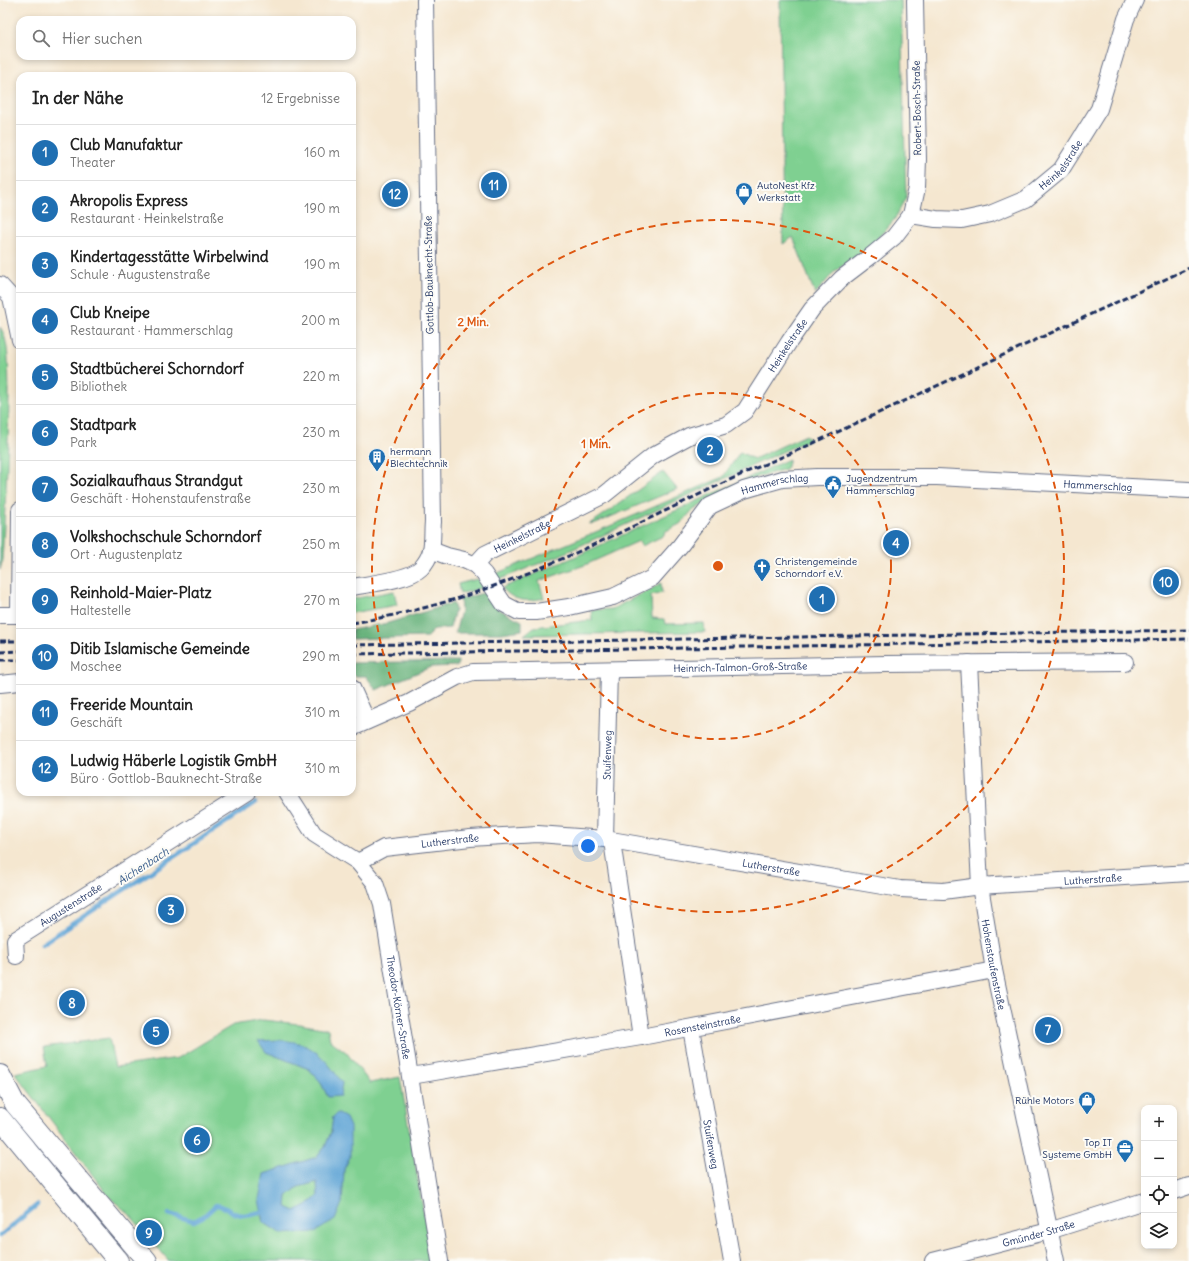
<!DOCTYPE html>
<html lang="de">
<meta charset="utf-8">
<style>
:root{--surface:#fff;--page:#f6f6f6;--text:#222;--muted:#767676;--line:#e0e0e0;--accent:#1f6fb2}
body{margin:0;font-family:Delius,sans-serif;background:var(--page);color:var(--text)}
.controls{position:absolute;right:12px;bottom:12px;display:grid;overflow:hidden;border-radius:8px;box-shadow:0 2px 6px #0003}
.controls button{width:36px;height:36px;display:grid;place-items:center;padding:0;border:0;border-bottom:1px solid var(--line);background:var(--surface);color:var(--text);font:20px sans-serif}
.you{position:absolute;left:588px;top:846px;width:14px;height:14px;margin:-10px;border:3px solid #fff;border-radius:50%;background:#1a73e8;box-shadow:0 0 0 6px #1a73e833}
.badge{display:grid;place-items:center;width:26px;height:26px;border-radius:50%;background:var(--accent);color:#fff;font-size:13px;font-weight:700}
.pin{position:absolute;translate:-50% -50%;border:2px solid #fff;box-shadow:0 1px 4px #0006}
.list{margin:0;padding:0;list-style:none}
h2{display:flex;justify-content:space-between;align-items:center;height:52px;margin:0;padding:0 16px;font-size:17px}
h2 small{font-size:13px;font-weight:400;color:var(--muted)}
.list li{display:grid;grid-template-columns:26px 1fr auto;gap:12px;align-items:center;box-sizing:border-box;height:56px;padding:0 16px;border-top:1px solid var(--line)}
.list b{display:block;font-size:15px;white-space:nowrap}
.list p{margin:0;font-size:13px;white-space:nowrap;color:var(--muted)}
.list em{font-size:13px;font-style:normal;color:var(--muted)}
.icon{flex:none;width:22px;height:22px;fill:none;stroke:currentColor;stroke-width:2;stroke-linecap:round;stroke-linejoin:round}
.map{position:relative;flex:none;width:1189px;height:1261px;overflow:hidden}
.search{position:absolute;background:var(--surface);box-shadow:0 2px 6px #0003;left:16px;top:16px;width:340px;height:44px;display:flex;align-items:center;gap:10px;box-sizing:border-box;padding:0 14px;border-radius:12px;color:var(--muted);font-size:15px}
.panel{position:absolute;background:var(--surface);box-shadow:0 2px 6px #0003;left:16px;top:72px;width:340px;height:724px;border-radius:12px}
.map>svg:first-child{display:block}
</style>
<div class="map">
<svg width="1189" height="1261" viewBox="0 0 1189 1261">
<rect width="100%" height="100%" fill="#fdfcf7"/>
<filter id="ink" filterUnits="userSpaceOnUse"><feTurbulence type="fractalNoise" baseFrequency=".025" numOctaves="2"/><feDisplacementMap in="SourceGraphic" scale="8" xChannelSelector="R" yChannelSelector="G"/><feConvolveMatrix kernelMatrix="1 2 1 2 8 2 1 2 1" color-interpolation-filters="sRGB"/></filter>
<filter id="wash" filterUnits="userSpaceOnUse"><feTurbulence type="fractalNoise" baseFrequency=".012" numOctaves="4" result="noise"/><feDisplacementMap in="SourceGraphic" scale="16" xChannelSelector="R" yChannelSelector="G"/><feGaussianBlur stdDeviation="0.9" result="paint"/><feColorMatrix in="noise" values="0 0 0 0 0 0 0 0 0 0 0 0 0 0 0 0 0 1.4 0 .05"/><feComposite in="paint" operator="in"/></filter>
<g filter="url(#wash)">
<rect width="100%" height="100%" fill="#f5e7d0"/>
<path fill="#7fd091" stroke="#4d8078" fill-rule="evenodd" d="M780,0H901L906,198L894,220L869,248L835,271L815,294L793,237L783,244Z
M0,327C10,340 8,373 9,390C9,447 5,505 2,562L0,570Z
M806,435L810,439L558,556L498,580L495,574L617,523L723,477L740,452L754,459Z
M789,459L786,469L760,476L708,501L692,511L680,524L666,531L663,536L642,546L639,541L585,565L539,581L544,598C527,602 514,602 502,588L572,558Z
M663,472L677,489L596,523L589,524L599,518Z
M477,579L482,582L484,587L460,594L458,584Z
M661,583L662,593L651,596L652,618L664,619L665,624L704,623L705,632L524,635L534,627L592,620L591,610L612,609L653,588Z
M394,591L397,605L352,613V599Z
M263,1020L299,1024L328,1029L330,1040L346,1052L370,1083L400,1077L432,1261H169L129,1214L110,1198L15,1073L47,1066L44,1047L109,1038L115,1067L178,1058L233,1025ZM279,1040L298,1043L315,1051L328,1097L320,1081L309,1069L266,1052ZM333,1117L350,1157L344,1169L342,1203L282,1234L263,1222L260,1212L264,1174L317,1157L325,1147L331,1132Z
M317,1182L318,1196L307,1205L295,1211L286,1207L287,1196L298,1187Z"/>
<path fill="#67b27b" stroke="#41706c" d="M487,592L500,610L522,621V630L502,633H455L461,611L460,599Z
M453,603L455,610L450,628L435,629L427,637L352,639V630L388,623Z
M458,661V666L431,667L376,690L366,676H355L352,673V663Z"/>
<path fill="#60a5d6" stroke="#3e6a9a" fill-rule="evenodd" d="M279,1040C285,1041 292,1041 298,1043C317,1048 331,1066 342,1083L340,1096L328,1097L320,1081L309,1069L266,1052L258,1041Z
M337,1113L346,1118L350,1127V1157L344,1169L342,1203L335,1220L315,1232L282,1234L263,1222L259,1199L264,1174L317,1157L325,1147L331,1132L333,1117ZM317,1182L318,1196L307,1205L295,1211L286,1207L287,1196L298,1187Z"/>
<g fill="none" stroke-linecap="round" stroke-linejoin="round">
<path stroke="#60a5d6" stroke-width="4.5" d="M42,944L255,803
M169,1214L194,1221L204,1216L216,1205C225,1206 226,1209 234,1213C243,1217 251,1214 260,1212
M0,1236L37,1205"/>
</g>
</g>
<g filter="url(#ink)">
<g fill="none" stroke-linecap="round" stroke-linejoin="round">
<g stroke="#676f86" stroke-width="18">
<g id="minor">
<path d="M911,215L917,188L918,159L915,0"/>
<path d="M0,285L11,297L20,340"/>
<path id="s1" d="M431,550L447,556L464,560L475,565L484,574L504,604L519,612H536L569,607L613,597L652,578L680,546L710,506L744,490L782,479L817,477H937L1189,490"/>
<path id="s2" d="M475,565L485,554L604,495L654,455L689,436L726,425L745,411L789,342L812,309L842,278L871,256L894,237L911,215L936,219L962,220L990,214L1026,199L1061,170L1099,109L1126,19L1135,0"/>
<path d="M352,587C369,584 409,580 421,568C425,564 430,556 431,550C433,541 432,531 433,522L425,0"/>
<path d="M0,615H20"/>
<path d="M19,615L20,510"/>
<path id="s3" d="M969,663L980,886L994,970L1056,1261"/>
<path d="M0,684L20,682"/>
<path d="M352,688L367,721"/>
<path id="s4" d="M352,728L409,703L457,677L473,672L886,664L1125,662"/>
<path id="s5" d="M287,792L314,834L358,862L375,883L382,904L440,1261"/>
<path id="s6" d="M605,839L609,670"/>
<path d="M612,841L641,1037"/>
<path id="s7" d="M358,862L384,848L470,838L538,834L605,839L900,889L943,891L980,886L1189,873"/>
<path id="s8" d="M16,956L15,940L248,792"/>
<path id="s9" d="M691,1028L732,1261"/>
<path id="s10" d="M411,1076L641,1037L994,970"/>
<path d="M1174,1191L1189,1186"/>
<path id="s11" d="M933,1261L1049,1231L1144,1201"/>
</g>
</g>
<g stroke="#676f86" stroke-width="22">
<path id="major" d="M0,1075L15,1104L147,1261
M0,1118L118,1261"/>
</g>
<use href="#minor" stroke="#fff" stroke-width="16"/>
<use href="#major" stroke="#fff" stroke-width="20"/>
<path stroke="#1b2f5e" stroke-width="3" stroke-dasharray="6 3" stroke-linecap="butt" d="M352,623C400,615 448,603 494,586C577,556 655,515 736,477C759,466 783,457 807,446C935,387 1062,328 1189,268
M0,641H20
M352,645L1189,630
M0,652L20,651
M352,654L1189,639
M0,660H20"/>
</g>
</g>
<g fill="none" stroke="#de5710" stroke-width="2" stroke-dasharray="7 5">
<circle cx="718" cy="566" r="173"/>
<circle cx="718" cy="566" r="346"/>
</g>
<defs>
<g id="shop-pin" transform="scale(0.9)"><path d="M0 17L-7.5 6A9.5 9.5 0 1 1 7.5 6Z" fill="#1f6fb2" stroke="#fdfcf7"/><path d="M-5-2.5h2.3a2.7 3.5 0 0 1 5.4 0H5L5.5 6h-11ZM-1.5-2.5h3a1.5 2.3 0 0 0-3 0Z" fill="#fff"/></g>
<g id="building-pin" transform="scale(0.9)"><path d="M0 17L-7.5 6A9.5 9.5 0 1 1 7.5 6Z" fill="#1f6fb2" stroke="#fdfcf7"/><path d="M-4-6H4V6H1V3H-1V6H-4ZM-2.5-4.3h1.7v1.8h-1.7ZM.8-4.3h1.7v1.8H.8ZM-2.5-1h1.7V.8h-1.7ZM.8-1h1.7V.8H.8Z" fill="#fff"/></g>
<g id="civic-pin" transform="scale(0.9)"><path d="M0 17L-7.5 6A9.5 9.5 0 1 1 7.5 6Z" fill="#1f6fb2" stroke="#fdfcf7"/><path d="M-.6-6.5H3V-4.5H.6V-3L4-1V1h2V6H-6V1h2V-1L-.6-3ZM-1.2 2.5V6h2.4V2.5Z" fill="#fff"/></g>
<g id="church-pin" transform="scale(0.9)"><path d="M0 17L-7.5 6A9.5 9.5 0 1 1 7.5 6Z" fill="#1f6fb2" stroke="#fdfcf7"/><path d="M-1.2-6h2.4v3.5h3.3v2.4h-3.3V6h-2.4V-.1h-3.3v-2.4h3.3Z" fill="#fff"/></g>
<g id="office-pin" transform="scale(0.9)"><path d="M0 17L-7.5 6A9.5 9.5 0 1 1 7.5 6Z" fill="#1f6fb2" stroke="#fdfcf7"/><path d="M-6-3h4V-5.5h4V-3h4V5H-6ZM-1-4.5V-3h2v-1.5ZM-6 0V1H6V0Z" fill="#fff"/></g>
</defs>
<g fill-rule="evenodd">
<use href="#shop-pin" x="744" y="191"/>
<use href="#building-pin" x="377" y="457"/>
<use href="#civic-pin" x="833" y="484"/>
<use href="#church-pin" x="762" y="567"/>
<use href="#shop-pin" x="1087" y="1100"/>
<use href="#office-pin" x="1125" y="1148"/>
</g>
<g text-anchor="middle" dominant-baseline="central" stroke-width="4" stroke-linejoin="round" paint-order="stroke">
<g font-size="10" fill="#1b2f5e" stroke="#fdfcf7">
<text transform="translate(917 108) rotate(-91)">Robert-Bosch-Straße</text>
<text stroke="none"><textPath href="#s2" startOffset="741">Heinkelstraße</textPath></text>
<text transform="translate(429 275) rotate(-91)">Gottlob-Bauknecht-Straße</text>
<text stroke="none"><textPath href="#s2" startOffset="392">Heinkelstraße</textPath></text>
<text stroke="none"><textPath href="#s1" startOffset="413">Hammerschlag</textPath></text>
<text stroke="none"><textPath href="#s1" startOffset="737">Hammerschlag</textPath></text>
<text stroke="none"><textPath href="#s2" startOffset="56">Heinkelstraße</textPath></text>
<text stroke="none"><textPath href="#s4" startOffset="401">Heinrich-Talmon-Groß-Straße</textPath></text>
<text stroke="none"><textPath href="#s6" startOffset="84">Stuifenweg</textPath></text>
<text stroke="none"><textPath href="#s7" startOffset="96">Lutherstraße</textPath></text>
<text stroke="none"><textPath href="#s7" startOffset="420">Lutherstraße</textPath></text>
<text stroke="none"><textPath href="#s7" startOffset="744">Lutherstraße</textPath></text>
<text stroke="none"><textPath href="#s8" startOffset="82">Augustenstraße</textPath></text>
<text stroke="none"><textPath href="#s3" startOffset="303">Hohenstaufenstraße</textPath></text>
<text stroke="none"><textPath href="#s5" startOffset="256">Theodor-Körner-Straße</textPath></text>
<text stroke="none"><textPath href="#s10" startOffset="296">Rosensteinstraße</textPath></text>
<text stroke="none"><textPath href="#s9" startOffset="118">Stuifenweg</textPath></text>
<text stroke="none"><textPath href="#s11" startOffset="109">Gmünder Straße</textPath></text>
</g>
<g font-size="10" fill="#1b2f5e" stroke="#fdfcf7" text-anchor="start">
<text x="757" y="185">AutoNest Kfz<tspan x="757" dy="12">Werkstatt</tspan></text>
<text x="390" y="451">hermann<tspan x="390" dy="12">Blechtechnik</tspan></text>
<text x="846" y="478">Jugendzentrum<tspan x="846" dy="12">Hammerschlag</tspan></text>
<text x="775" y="561">Christengemeinde<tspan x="775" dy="12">Schorndorf e.V.</tspan></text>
<text x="1074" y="1100" text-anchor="end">Rühle Motors</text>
<text x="1112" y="1142" text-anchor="end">Top IT<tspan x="1112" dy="12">Systeme GmbH</tspan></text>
</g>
<g font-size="11" font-style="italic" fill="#335888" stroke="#fdfcf7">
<text transform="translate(143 866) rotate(-33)">Aichenbach</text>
</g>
</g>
<circle cx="718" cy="566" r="6" fill="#de5710" stroke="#fdfcf7" stroke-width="2"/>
<g font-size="12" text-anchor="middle" font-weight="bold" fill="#de5710" stroke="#fdfcf7" stroke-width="4" stroke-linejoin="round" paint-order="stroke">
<text x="473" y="326">2 Min.</text>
<text x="596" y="448">1 Min.</text>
</g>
</svg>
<div class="controls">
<button>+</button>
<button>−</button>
<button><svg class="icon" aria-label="locate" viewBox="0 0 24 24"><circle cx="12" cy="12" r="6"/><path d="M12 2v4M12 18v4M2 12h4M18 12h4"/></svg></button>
<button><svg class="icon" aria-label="layers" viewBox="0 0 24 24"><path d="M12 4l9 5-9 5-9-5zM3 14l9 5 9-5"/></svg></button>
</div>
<div class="you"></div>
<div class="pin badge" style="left:822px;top:599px">1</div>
<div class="pin badge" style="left:710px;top:450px">2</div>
<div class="pin badge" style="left:171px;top:910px">3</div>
<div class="pin badge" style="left:896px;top:543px">4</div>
<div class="pin badge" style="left:156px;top:1032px">5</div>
<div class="pin badge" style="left:197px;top:1140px">6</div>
<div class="pin badge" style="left:1048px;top:1030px">7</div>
<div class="pin badge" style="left:72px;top:1003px">8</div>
<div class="pin badge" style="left:149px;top:1233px">9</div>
<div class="pin badge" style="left:1166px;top:582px">10</div>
<div class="pin badge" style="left:494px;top:185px">11</div>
<div class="pin badge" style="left:395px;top:194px">12</div>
<div class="search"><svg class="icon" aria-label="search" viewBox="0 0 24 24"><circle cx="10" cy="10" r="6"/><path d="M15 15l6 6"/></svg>Hier suchen</div>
<section class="panel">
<h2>In der Nähe<small>12 Ergebnisse</small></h2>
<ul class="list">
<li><span class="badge">1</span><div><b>Club Manufaktur</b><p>Theater</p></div><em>160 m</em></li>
<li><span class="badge">2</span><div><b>Akropolis Express</b><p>Restaurant · Heinkelstraße</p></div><em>190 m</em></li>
<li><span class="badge">3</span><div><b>Kindertagesstätte Wirbelwind</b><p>Schule · Augustenstraße</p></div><em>190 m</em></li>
<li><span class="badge">4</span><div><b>Club Kneipe</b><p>Restaurant · Hammerschlag</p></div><em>200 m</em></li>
<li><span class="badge">5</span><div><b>Stadtbücherei Schorndorf</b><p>Bibliothek</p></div><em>220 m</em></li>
<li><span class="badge">6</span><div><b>Stadtpark</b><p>Park</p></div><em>230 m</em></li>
<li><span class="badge">7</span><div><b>Sozialkaufhaus Strandgut</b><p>Geschäft · Hohenstaufenstraße</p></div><em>230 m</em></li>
<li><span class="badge">8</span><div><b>Volkshochschule Schorndorf</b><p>Ort · Augustenplatz</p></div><em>250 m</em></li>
<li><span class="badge">9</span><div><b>Reinhold-Maier-Platz</b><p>Haltestelle</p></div><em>270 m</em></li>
<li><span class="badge">10</span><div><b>Ditib Islamische Gemeinde</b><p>Moschee</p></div><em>290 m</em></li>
<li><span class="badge">11</span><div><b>Freeride Mountain</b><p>Geschäft</p></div><em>310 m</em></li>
<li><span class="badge">12</span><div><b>Ludwig Häberle Logistik GmbH</b><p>Büro · Gottlob-Bauknecht-Straße</p></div><em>310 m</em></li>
</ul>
</section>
</div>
